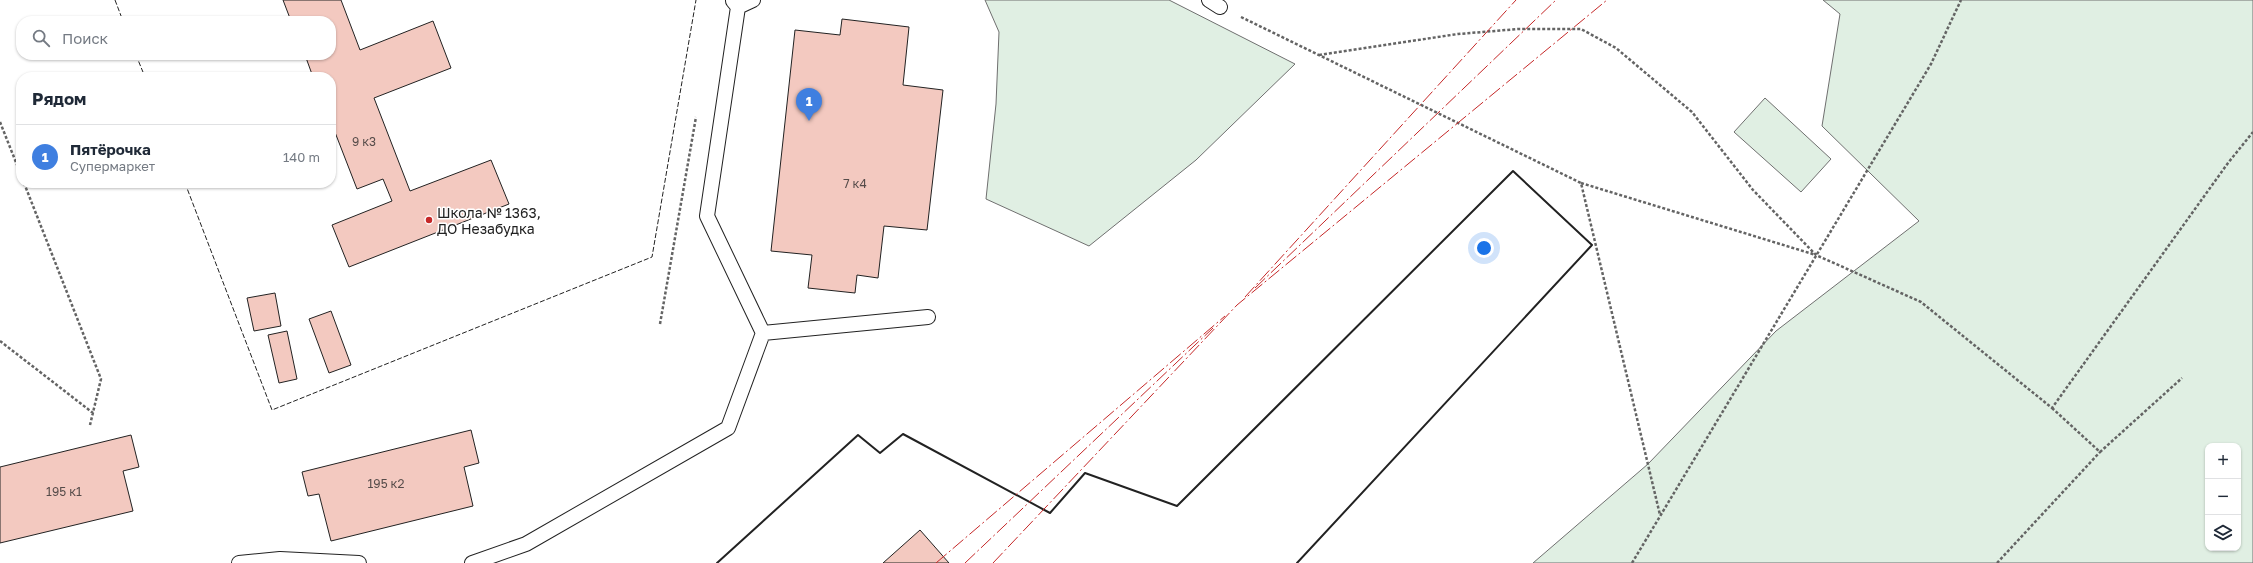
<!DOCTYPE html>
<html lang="ru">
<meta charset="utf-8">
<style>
:root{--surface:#fff;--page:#f6f6f7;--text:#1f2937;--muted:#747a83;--line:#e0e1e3;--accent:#0f766e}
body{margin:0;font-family:"Golos Text",sans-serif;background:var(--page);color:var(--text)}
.controls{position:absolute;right:12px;bottom:12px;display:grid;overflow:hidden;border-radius:8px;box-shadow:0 1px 3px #0004}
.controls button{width:36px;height:36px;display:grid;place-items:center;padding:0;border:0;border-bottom:1px solid var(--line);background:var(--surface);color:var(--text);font:20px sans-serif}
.you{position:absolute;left:1484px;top:248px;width:14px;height:14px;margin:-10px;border:3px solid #fff;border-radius:50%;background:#1a73e8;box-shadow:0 0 0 6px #1a73e833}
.badge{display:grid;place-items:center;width:26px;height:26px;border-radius:50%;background:var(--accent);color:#fff;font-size:13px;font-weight:700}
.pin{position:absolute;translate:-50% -33px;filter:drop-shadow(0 1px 2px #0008)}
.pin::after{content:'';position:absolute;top:21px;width:14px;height:12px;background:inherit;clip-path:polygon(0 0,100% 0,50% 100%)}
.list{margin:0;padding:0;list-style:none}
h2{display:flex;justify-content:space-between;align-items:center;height:52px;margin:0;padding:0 16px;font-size:17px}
h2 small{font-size:13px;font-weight:400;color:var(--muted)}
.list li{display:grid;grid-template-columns:26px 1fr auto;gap:12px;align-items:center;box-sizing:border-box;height:64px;padding:0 16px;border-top:1px solid var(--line)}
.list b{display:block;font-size:15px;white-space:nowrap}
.list p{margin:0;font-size:13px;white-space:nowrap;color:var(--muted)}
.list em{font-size:13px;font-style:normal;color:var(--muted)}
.icon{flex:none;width:22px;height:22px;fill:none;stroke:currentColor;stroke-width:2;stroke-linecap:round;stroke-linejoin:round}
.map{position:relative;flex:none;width:2253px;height:563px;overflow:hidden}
.search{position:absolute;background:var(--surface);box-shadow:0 1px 3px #0004;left:16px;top:16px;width:320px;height:44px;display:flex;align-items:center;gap:10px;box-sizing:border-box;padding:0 14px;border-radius:16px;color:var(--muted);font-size:15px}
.panel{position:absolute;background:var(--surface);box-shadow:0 1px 3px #0004;left:16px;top:72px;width:320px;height:116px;border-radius:16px}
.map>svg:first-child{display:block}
</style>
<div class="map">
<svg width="2253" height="563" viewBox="0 0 2253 563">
<rect width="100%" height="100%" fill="#fff"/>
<path fill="#e0efe3" stroke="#6f6f6f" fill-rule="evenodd" d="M985,0H1169L1295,64L1196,160L1089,246L986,199L996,104L999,32Z
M1823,0H2253V563H1533L1648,464L1776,331L1919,221L1822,126L1840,14ZM2208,446H2238V548H2208Z
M1765,98L1831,159L1801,192L1734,132Z"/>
<path fill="#f3c9c0" stroke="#222" d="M283,0H341L360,50L433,21L451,68L374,98L410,191L491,160L509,204L349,267L332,225L392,201L383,179L357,189L331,122V77H313L305,55H331V21H291Z
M842,19L909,27L903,85L943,90L927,230L884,226L878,278L857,275L855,293L808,288L812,255L771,251L795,30L840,35Z
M275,293L281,326L254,331L247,298Z
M331,311L351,365L329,373L309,319Z
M287,331L297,379L279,383L268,335Z
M471,430L479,463L464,467L473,506L331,541L319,494L308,496L302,472Z
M131,435L139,467L123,471L133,511L0,543V467Z
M920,530L949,563H883Z"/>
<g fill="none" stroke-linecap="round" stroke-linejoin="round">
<g stroke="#222" stroke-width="16">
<path id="lane" d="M1209,0L1220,7
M733,1L738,7L753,0
M763,333L928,317
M239,563L280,559L359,563
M472,563L526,544L728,428L763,333L707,216L738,7"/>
</g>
<path stroke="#646464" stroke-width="2.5" stroke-dasharray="3 2" stroke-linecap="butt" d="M1241,17L1581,183L1660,515
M1319,55L1458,34L1518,29H1581L1616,48L1692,112L1753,190L1816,255L1921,302L2052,408L2228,163L2253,132
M0,122L21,175
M24,183L101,379L90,425
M1581,183L1816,255
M660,324L696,117
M0,341L93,413
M2052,408L2100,452L2182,378
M1632,563L1931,64L1961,0
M1997,563L2100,452"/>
<use href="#lane" stroke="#fff" stroke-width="14"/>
<path stroke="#222" stroke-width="1" stroke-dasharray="5 2" stroke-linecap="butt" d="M115,0L123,21
M136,55L145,77
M185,183L272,410L652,257L696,0"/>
<path stroke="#222" stroke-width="2" d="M717,563L858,435L880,453L903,434L1050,513L1085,473L1177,506L1513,171L1592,245L1297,563"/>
<path stroke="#c62828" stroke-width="1" stroke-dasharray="14 3 2 3" stroke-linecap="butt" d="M1255,288L1556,0
M1245,297L1516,0
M936,563L1225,316
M965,563L1213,328
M993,563L1237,305L1607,0"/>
</g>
<circle fill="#c62828" stroke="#fff" stroke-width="1.5" cx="429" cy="220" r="4"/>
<g text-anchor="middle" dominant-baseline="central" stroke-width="3" stroke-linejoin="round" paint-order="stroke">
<g font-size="12" fill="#564c4a">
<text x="364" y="141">9 к3</text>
<text x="855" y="183">7 к4</text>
<text x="386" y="483">195 к2</text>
<text x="64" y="491">195 к1</text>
</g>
<g font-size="14" fill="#222" stroke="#fff" text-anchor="start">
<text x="437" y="212">Школа № 1363,<tspan x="437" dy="16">ДО Незабудка</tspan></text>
</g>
</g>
</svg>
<div class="controls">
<button>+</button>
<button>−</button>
<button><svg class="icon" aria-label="layers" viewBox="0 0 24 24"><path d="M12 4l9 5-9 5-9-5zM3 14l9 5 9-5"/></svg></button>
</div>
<div class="you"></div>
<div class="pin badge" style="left:809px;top:121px;background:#3f7fe0">1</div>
<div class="search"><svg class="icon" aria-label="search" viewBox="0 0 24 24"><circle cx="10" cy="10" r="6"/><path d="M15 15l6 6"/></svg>Поиск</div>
<section class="panel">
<h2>Рядом<small></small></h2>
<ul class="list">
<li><span class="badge" style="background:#3f7fe0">1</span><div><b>Пятёрочка</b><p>Супермаркет</p></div><em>140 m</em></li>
</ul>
</section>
</div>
